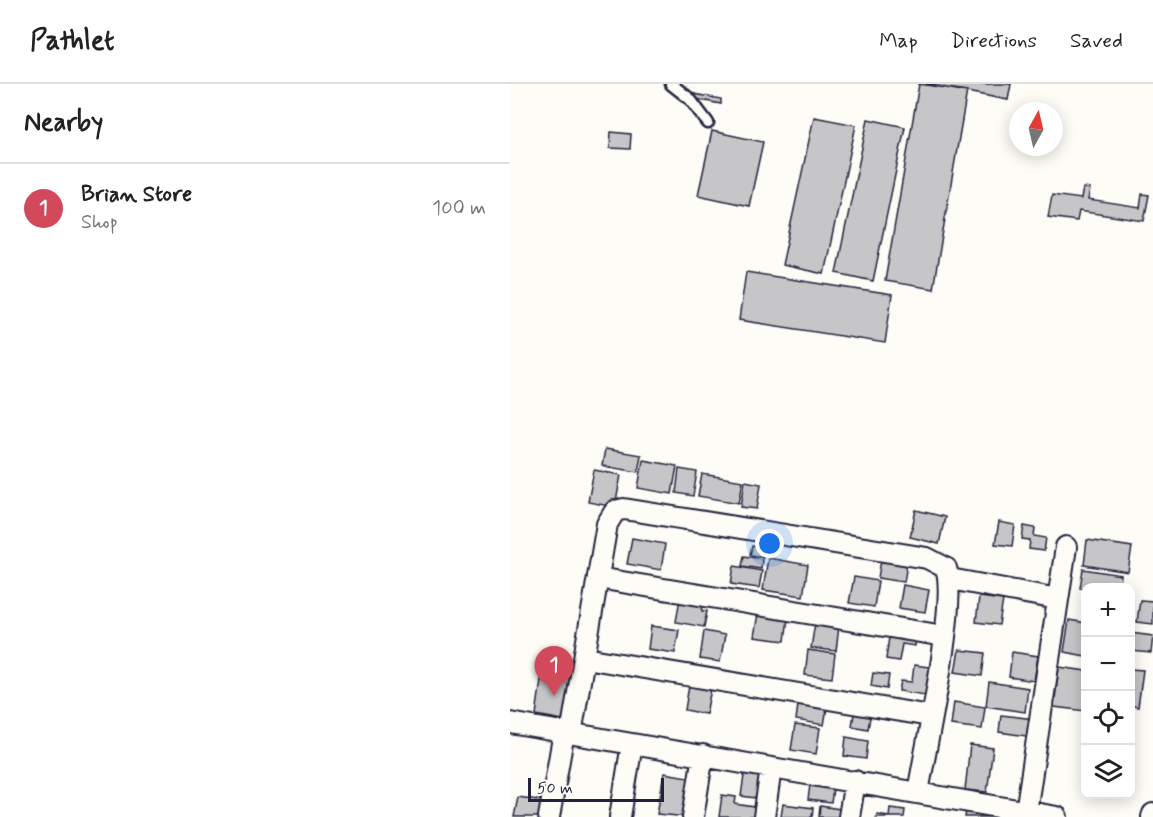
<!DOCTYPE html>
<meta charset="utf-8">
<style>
:root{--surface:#fff;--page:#f6f6f6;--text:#222;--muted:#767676;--line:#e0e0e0;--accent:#d1495b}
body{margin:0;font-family:Mynerve,sans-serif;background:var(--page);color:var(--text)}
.controls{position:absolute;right:18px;bottom:18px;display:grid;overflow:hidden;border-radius:12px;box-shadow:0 3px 15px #0003}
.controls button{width:54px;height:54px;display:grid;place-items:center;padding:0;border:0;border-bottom:2px solid var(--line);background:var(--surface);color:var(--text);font:30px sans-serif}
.compass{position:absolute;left:499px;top:18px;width:54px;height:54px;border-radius:50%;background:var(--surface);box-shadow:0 3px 15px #0003;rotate:8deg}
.scale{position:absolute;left:18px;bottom:15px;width:136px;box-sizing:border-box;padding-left:6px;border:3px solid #22223b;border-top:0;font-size:16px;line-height:21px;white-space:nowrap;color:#22223b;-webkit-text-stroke:4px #fdfcf7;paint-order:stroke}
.you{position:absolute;left:260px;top:460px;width:21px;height:21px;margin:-15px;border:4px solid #fff;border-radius:50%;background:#1a73e8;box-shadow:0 0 0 9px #1a73e833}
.badge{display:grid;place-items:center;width:39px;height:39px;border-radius:50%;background:var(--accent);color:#fff;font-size:20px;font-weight:700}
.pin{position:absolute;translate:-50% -50px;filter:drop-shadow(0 2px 3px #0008)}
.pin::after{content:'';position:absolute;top:32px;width:21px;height:18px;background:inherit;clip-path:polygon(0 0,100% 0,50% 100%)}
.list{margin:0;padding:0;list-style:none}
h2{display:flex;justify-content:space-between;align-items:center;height:78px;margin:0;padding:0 24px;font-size:26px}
h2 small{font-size:20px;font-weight:400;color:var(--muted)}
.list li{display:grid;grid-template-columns:39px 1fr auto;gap:18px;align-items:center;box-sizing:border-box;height:90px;padding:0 24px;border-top:2px solid var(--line)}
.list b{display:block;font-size:22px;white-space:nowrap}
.list p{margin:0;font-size:20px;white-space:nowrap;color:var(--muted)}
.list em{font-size:20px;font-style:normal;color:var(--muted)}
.icon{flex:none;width:33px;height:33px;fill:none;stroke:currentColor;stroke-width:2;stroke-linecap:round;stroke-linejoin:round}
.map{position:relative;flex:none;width:643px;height:733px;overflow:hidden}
header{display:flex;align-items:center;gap:36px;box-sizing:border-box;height:84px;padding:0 30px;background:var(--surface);border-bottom:2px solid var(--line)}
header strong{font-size:28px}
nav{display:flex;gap:33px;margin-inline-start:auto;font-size:21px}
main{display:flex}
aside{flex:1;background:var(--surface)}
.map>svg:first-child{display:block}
</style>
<header>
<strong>Pathlet</strong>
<nav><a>Map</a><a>Directions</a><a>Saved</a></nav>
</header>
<main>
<aside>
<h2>Nearby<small></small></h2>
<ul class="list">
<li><span class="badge">1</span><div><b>Brian Store</b><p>Shop</p></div><em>100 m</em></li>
</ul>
</aside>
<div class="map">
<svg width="643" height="733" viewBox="0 0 643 733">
<rect width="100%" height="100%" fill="#fdfcf7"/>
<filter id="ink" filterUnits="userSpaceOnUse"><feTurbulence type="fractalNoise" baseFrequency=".0167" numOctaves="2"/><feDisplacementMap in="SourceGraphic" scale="12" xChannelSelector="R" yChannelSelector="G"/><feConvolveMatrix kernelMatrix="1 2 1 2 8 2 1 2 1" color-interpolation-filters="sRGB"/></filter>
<g filter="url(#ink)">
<path fill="#c6c6c8" stroke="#22223b" stroke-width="1.5" d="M409,0L457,7L423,205L375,197Z
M416,0H501L498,16Z
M184,10L211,15V20L186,15Z
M304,33L346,41L314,190L272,181Z
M358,35L395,43L363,197L326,189Z
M202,47L253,58L239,122L188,111Z
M101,48L121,50L120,65L100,64Z
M573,104L580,105L578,116L630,124L632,110L639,111L634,137L569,127L567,137L538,133L542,111L571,115Z
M236,188L382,211L375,259L229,236Z
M95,365L131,371L128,388L92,382Z
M133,376L167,382L162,410L128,404Z
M169,385L187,388L183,412L166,409Z
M84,386L111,391L105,423L78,418Z
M192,390L233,397L229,419L188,412Z
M235,397L251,400L247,425L231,423Z
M406,426L435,433L429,460L400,453Z
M489,438L505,441L502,462L485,460Z
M514,442L525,444L524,452L536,454L534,467L519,465L520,456L512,455Z
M122,454L155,460L151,486L117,480Z
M577,456L622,463L618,488L574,481Z
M242,462L254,464L253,473L240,471Z
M372,470L398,474L394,498L368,494Z
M234,472L252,475L251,485L232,482Z
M258,474L298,481L293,512L253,506Z
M224,482L252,487L249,504L221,500Z
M573,485L611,491L610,503L570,504Z
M344,493L368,497L364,523L339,519Z
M393,501L419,506L415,528L389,524Z
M469,513L493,516L489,541L466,538Z
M170,514L193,518L192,527H197L194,543L166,538Z
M630,516L643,517V540L627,538Z
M248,529L278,534L275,557L244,553Z
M559,536L576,539V572L554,568Z
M305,539L329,542L326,567L301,564Z
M141,542L169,546L165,569L138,565Z
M380,546L407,550L405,562L392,560L389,577L376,575Z
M194,547L215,551L210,578L190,575Z
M620,549L643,552L641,569L621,567L620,570Z
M298,566L325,570L322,594L295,591Z
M449,566L475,569L472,592L445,588Z
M502,568L528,572L524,597L499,593Z
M404,581L426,584L422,612L389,607L391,597L402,598Z
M549,583L576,587V627L544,623Z
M620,585L633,586L628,623L620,621Z
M32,589L60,593L53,636L26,631Z
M363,589L379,591L377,605L361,602Z
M479,598L518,604L515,628L476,622Z
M179,601L201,605L196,630L175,626Z
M289,613L318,618L314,641L286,636Z
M444,618L475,623L472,645L441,641Z
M344,630L360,633L358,645L342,642Z
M491,631L525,635L523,653L489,648Z
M285,641L310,644L306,670L281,666Z
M336,653L358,657L356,675L334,672Z
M460,661L483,664L477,708L455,706Z
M235,685L257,688L253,715L231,712Z
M154,689L184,694L178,733L147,730Z
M301,693L324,697L321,719L298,716Z
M212,711L226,713L225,720L251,724L250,733H209Z
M8,713L34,717L32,733H4Z
M273,720L303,724L302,733H271Z
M457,721L488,727L487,733H455Z
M310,722L337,726L336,733H309Z
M380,724L395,726L394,733H366L367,730L379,732Z"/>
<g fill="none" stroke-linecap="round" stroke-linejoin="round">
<g stroke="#22223b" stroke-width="15">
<path id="service" d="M161,0L180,15L198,39"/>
</g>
<g stroke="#22223b" stroke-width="24">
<path id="minor" d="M88,494L434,552
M440,495L548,515
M75,574L420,632
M0,639L547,733
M61,650L97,440L105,427L114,425L417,474L436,484C448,518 415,665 408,709
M516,728L556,463
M39,733L54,648
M110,733L122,660
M183,733L193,671
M254,733L261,684
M339,733L345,697
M642,733L643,730"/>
</g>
<use href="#service" stroke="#fdfcf7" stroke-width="10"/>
<use href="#minor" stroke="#fdfcf7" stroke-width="20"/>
</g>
</g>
</svg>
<div class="controls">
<button>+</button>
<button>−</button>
<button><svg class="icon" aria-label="locate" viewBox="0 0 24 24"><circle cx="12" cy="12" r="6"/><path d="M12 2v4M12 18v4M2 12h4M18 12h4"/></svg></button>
<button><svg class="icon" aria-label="layers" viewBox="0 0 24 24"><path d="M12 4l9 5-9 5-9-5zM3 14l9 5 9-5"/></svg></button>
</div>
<svg class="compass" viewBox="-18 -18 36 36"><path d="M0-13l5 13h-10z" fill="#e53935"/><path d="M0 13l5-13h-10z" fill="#767676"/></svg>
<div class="scale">50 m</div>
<div class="you"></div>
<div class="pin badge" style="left:44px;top:612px">1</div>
</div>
</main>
